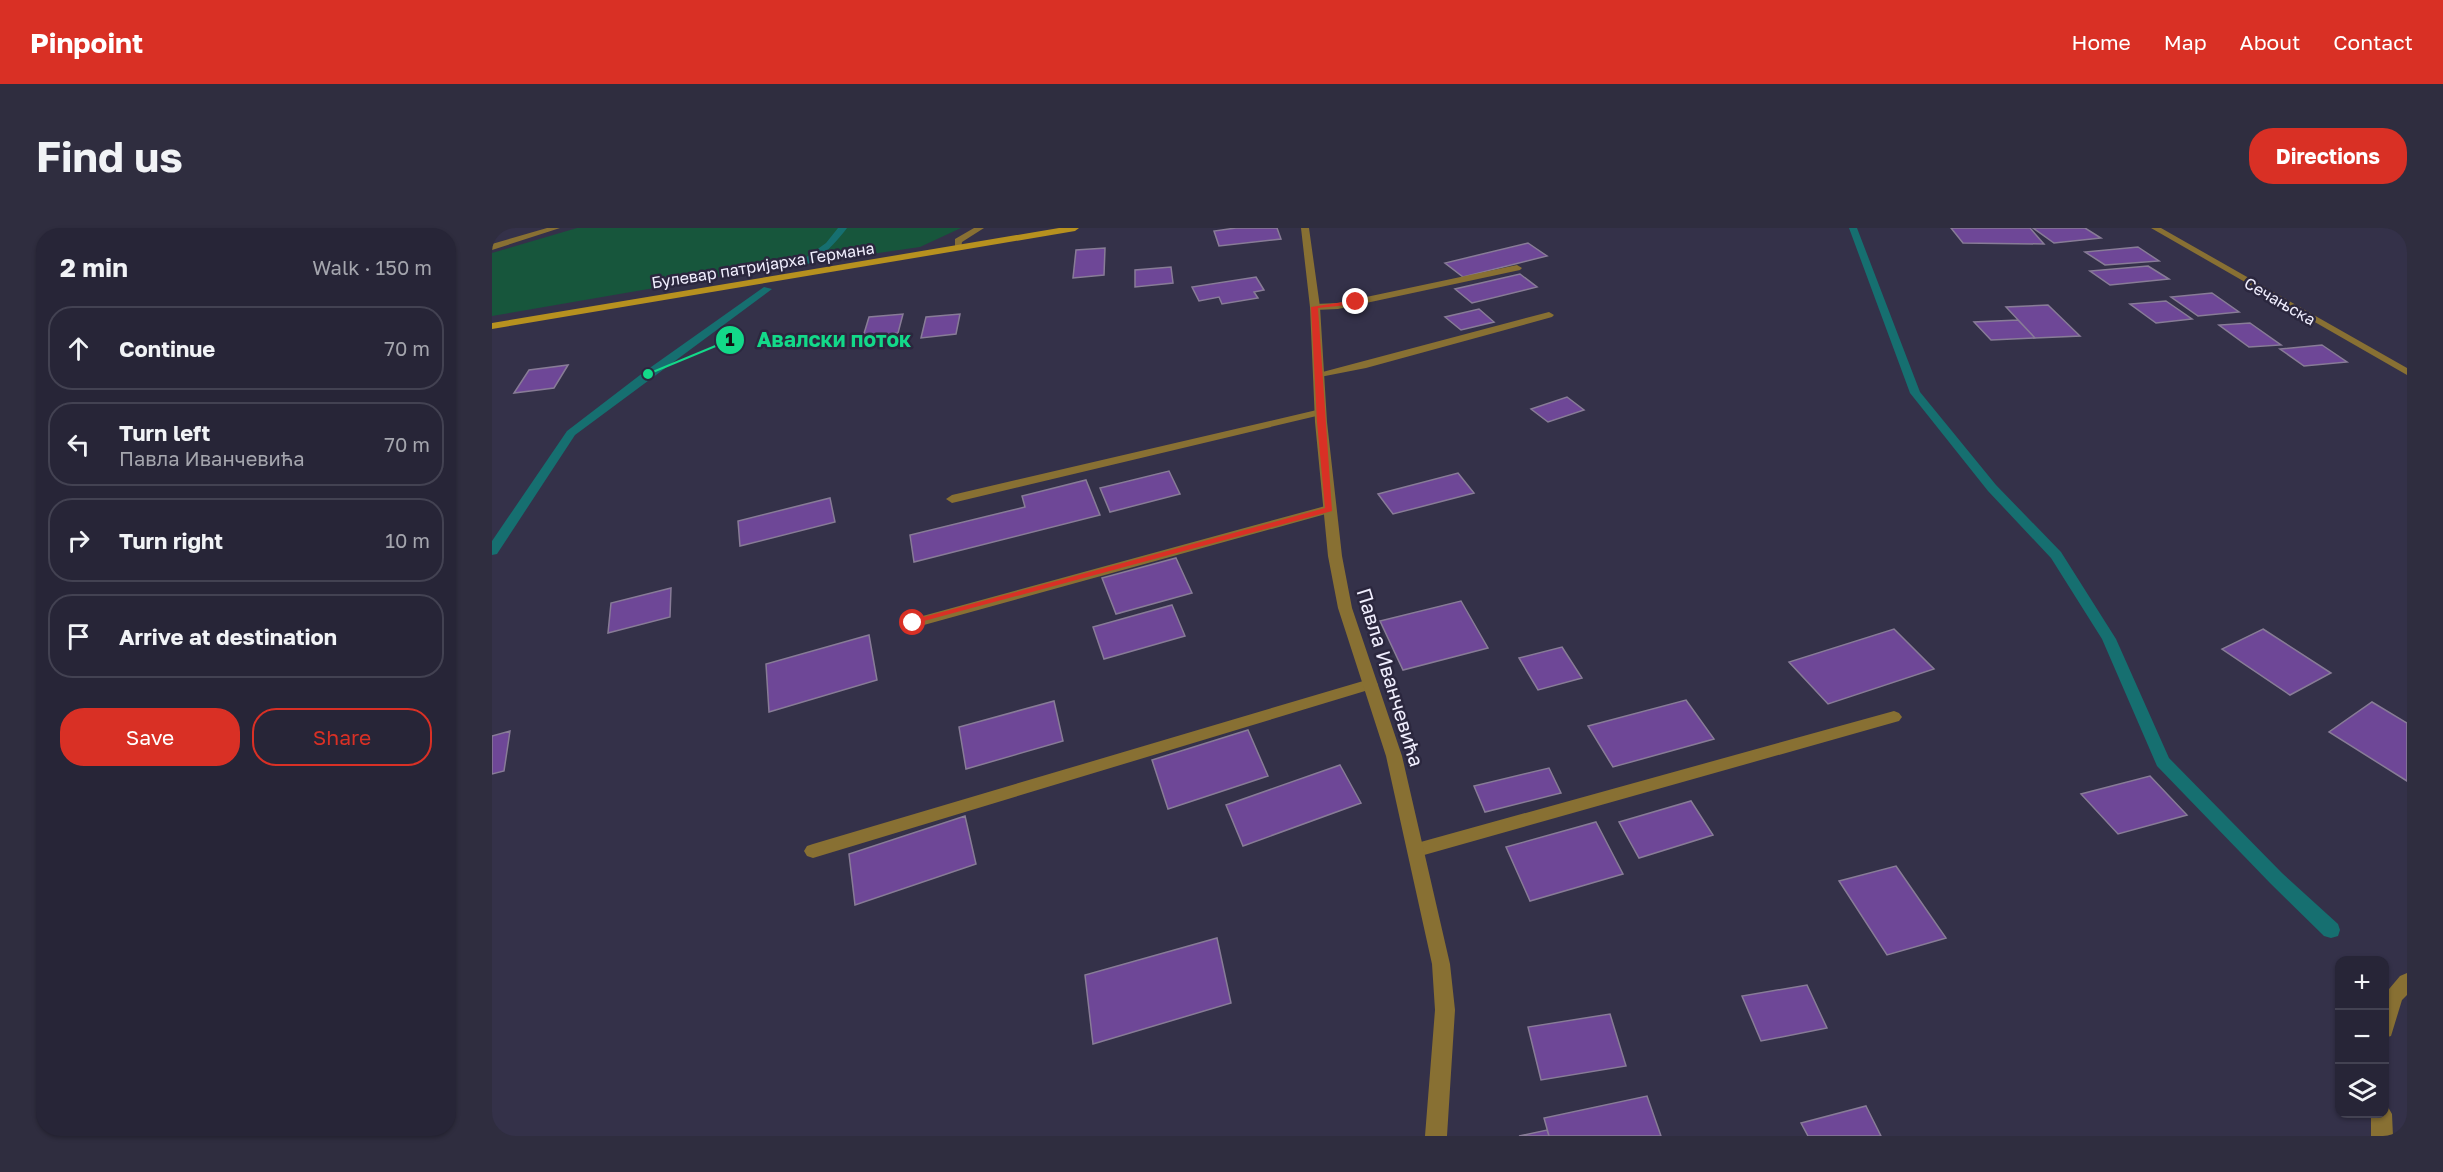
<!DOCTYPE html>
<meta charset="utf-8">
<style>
:root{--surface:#272537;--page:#2f2d3f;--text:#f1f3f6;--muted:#a4a5ad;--line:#434252;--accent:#d93025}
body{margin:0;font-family:"Golos Text",sans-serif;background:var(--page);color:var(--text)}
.controls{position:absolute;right:18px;bottom:18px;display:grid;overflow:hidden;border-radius:12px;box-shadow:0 2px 4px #0004}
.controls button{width:54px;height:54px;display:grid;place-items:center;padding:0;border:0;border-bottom:2px solid var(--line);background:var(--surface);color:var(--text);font:30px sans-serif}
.stop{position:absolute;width:18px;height:18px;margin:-14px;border:4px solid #d93025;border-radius:50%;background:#fff}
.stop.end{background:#d93025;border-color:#fff;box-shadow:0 2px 6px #0008}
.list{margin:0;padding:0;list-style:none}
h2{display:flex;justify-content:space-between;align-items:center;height:78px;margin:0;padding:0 24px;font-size:26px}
h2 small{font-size:20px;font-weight:400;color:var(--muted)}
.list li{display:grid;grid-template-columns:39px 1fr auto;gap:18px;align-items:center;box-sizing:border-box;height:84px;margin:0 12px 12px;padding:0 12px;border:2px solid var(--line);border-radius:24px}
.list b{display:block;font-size:22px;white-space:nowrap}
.list p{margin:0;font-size:20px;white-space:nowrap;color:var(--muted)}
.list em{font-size:20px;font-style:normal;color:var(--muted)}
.actions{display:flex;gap:12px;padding:18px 24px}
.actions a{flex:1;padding:14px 0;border:2px solid var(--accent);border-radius:24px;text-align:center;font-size:21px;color:var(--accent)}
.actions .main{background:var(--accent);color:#fff}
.icon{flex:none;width:33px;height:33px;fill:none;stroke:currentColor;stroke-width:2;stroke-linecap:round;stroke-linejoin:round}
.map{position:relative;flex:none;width:1915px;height:908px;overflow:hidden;border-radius:24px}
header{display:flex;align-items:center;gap:36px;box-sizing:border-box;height:84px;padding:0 30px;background:var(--accent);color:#fff}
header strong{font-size:28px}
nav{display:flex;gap:33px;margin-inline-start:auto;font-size:21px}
.intro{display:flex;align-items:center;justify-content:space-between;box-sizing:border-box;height:144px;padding:0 36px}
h1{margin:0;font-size:42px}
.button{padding:15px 27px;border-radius:24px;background:var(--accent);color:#fff;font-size:21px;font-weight:700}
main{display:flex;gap:36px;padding:0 36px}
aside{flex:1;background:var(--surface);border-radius:24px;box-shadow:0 2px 4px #0004}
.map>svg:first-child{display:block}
</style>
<header>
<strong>Pinpoint</strong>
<nav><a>Home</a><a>Map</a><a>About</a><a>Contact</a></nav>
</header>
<div class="intro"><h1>Find us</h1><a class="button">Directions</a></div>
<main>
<aside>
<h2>2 min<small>Walk · 150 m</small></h2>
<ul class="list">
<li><svg class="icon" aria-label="ahead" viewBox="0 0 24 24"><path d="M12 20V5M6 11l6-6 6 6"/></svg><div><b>Continue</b></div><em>70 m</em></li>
<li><svg class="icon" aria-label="left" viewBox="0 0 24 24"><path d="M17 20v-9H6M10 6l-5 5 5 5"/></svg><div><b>Turn left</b><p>Павла Иванчевића</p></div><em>70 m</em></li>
<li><svg class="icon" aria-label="right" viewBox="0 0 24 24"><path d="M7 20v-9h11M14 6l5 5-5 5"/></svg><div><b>Turn right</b></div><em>10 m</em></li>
<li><svg class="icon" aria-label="arrive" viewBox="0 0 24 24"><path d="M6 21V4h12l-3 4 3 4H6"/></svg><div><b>Arrive at destination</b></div></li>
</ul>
<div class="actions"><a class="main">Save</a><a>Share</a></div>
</aside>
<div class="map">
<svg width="1915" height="908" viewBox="0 0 1915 908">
<rect width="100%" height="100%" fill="#343149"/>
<path fill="#17563c" d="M85,0H469L428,19L255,44L0,88V25Z"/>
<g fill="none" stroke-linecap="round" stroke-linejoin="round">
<path fill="#166f70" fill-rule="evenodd" d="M346,0H355C346,12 324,38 309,37V33L334,15Z
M1357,0H1365L1428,164L1504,257L1569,324L1624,411L1677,530L1790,645L1846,696L1848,702L1846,708L1839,710L1832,708L1778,655L1665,538L1610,411L1559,330L1496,263L1418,165Z
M272,59L280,61L83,207L5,326L0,327V313L75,203L152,144Z"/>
</g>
<path fill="#6e4797" stroke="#887c97" stroke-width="1.5" d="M744,0H785L789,11L727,18L722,3Z
M1459,0H1538L1552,16L1471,15Z
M1541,0H1593L1609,10L1562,15Z
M1036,15L1055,28L971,49L953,35Z
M1646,19L1667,33L1613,37L1593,24Z
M613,20L612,47L581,50L584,22Z
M1656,38L1677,51L1618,57L1598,43Z
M679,39L681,55L643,59V42Z
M1028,46L1045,59L980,75L963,61Z
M764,49L772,62L762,64L766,70L730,76L727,69L707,73L700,59Z
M1720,65L1747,84L1706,88L1679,69Z
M1674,73L1700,91L1664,95L1638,76Z
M1556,77L1588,108L1543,110L1514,79Z
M987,81L1002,94L969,102L953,89Z
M411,86L406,105L371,109L377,89Z
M468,86L464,106L429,110L434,89Z
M1526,92L1543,110L1499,112L1482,94Z
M1758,95L1789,117L1757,119L1727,97Z
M1830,117L1855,134L1812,138L1788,121Z
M76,137L62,160L22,165L37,142Z
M1075,169L1092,182L1056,194L1039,181Z
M677,243L688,266L618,284L608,260Z
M966,245L982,265L901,286L886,266Z
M594,252L608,287L422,334L418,307L533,279L530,268Z
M338,270L343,294L248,318L246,293Z
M684,330L700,365L624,386L610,350Z
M179,360L178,389L116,405L119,375Z
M969,373L996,420L911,442L888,393Z
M680,377L693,408L612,431L601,399Z
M1402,401L1442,441L1336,476L1297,434Z
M1771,401L1839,445L1798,467L1730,421Z
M377,407L385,452L277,484L274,436Z
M1070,419L1090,450L1046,462L1027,430Z
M1194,472L1222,511L1121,539L1096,498Z
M562,473L571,513L474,541L467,499Z
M1880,474L1915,495V553L1837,504Z
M756,502L776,548L676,581L660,532Z
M18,503L12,543L0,546V508Z
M848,537L869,575L751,618L734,577Z
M1057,540L1069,565L993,584L982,558Z
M1658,548L1695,587L1626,606L1589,566Z
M1199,573L1221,607L1147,630L1127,594Z
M473,588L484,636L363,677L357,626Z
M1104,594L1131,646L1038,673L1014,619Z
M1404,638L1454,710L1395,727L1347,653Z
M725,710L739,775L601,816L593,747Z
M1315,757L1335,800L1269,813L1250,768Z
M1118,786L1134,838L1049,852L1036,799Z
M1155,868L1169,908H1057L1052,890Z
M1374,878L1389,908H1316L1309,895Z
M1055,902L1057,908H1027Z"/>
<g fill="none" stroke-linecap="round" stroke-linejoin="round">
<path fill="#887033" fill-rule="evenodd" d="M482,0H492L470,14L469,21H463V11Z
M1025,37L1030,40L1028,42L846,81L823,82L818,79L823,76L846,75Z
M1057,84L1062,87L1060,89L874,140L828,149L823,146Z
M829,181L833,182V186L460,275L454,271L460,267Z
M837,277L843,281L841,284L421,400L414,395L416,392Z
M878,451L886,456L883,460L321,630L315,628L312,623L315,618L321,616Z
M1402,483L1407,485L1410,489L1407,493L925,629L919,627L916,622L919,617L925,615Z"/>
<path fill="#887033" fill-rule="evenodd" d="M55,0H68L0,22V16Z
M809,0H817L828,79L835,194L850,328L860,380L910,528L958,736L963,782L955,908H933L943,782L940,736L894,528L846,380L836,328L823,194L818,79Z
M1659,0H1669L1915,140V147Z
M1915,745V767L1910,772L1899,808L1892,810V767L1908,748Z
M1892,877L1896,879L1900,886L1901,908H1879V886H1892Z"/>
<path fill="#b7911f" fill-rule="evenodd" d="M567,0H587L583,3L0,101V95Z"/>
</g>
<path fill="#d93025" d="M864,72L866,76L826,80L840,283L417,397V393L833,280L825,194L819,79Z"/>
<g text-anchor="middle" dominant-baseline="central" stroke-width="5" stroke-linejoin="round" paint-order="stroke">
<g font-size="16" fill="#f0eefe" stroke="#2b273e">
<text transform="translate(271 37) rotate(-9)">Булевар патријарха Германа</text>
<text transform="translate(1788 73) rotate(30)">Сечањска</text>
</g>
<g font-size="20" fill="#f0eefe" stroke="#2b273e">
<text transform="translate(899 449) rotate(73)">Павла Иванчевића</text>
</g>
</g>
<path fill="none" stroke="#13d989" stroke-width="2" d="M156 146L238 112"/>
<g fill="#13d989" stroke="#2b273e" stroke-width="2">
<circle cx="156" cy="146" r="6"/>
<circle cx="238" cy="112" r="15"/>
</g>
<g font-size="18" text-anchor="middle" font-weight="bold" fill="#111">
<text x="238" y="118">1</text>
</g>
<g font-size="21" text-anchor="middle" font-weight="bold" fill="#13d989" stroke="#2b273e" stroke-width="5" stroke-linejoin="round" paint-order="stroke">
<text x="342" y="119">Авалски поток</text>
</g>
</svg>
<div class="controls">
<button>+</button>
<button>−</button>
<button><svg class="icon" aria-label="layers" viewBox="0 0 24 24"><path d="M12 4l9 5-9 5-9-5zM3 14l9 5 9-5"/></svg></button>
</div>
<div class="stop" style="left:421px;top:395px"></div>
<div class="stop end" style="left:864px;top:74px"></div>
</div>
</main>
